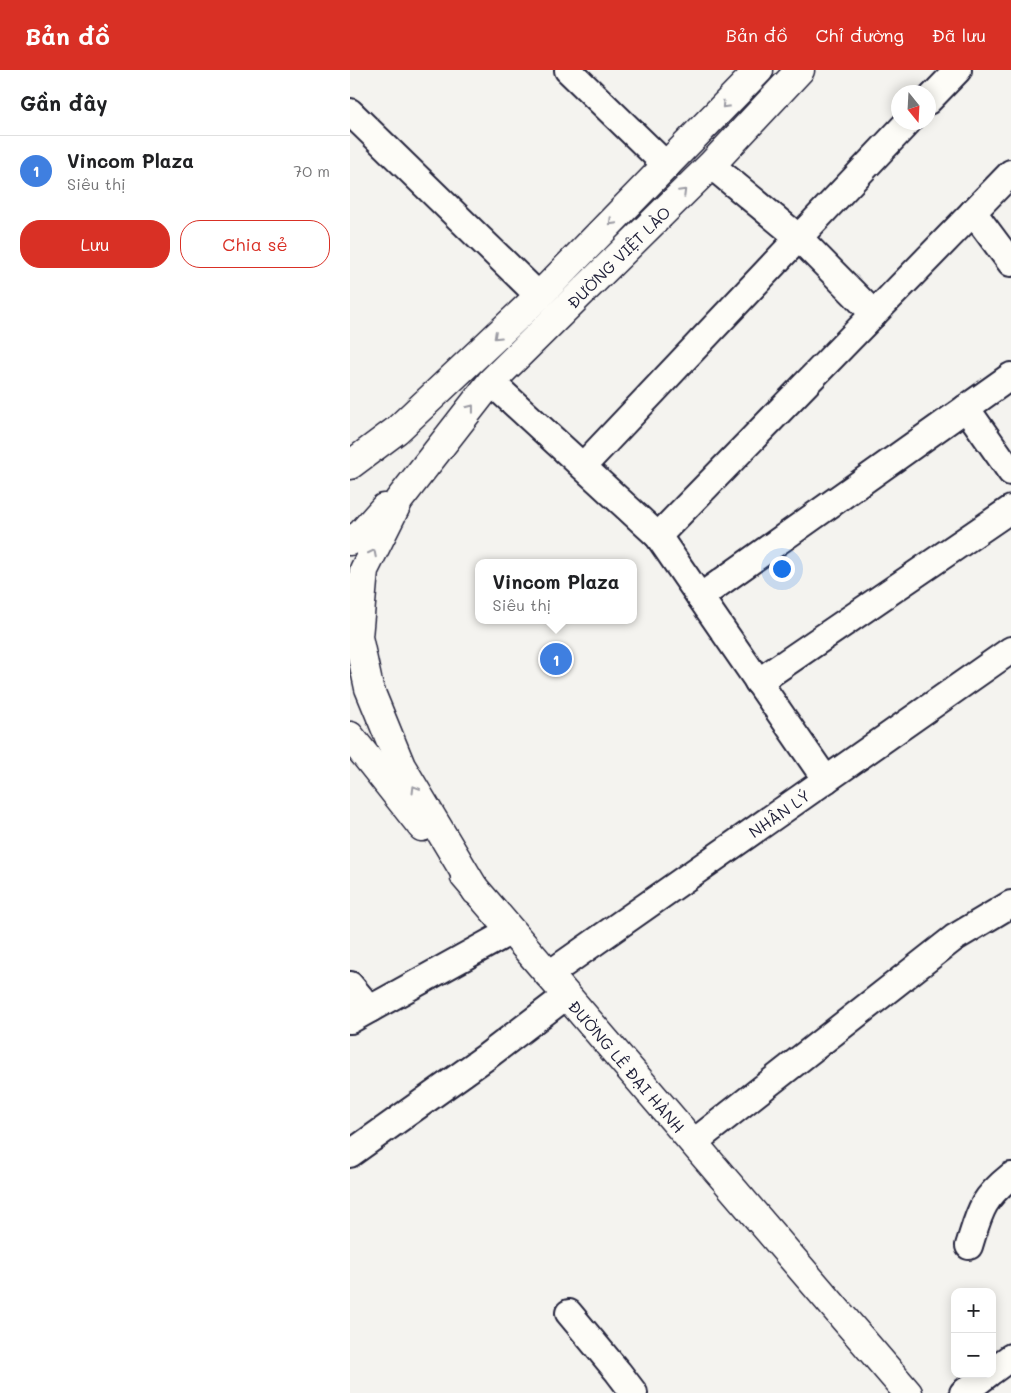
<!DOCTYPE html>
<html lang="vi">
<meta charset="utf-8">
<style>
:root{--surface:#fff;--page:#f2f2f2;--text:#202124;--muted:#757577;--line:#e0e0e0;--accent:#d93025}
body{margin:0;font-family:Mali,sans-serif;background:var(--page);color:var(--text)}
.controls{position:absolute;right:15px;bottom:15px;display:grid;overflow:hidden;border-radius:10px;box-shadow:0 2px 12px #0003}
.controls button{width:45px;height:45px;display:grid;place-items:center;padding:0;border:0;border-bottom:1px solid var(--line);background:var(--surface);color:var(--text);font:25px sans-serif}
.compass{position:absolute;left:541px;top:15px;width:45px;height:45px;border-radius:50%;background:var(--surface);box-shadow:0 2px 12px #0003;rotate:162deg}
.you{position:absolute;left:431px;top:498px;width:18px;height:18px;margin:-12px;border:4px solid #fff;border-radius:50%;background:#1a73e8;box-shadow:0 0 0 8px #1a73e833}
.badge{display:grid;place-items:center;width:32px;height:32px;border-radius:50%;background:var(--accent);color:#fff;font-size:16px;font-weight:700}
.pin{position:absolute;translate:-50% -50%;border:2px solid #fff;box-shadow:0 1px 5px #0006}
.popup{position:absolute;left:125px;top:489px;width:162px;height:65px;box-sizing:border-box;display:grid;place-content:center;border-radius:10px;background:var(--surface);filter:drop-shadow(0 1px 4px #0005);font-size:16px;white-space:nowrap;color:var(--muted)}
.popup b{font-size:19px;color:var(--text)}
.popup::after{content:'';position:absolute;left:50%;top:100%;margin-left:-10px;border:10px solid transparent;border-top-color:var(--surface)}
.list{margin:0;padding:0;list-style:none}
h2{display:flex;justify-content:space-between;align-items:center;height:65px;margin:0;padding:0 20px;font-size:21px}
h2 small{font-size:16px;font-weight:400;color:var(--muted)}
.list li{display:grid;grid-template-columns:32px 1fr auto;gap:15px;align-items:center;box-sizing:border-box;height:70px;padding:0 20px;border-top:1px solid var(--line)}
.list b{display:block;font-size:19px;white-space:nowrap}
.list p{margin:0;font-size:16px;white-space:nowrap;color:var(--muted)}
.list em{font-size:16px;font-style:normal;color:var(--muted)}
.actions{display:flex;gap:10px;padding:15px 20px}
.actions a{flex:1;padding:11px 0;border:1px solid var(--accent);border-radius:20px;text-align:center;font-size:18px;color:var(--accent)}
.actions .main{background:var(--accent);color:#fff}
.map{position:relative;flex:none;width:661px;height:1323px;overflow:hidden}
header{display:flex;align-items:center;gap:30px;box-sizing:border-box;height:70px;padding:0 25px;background:var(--accent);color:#fff}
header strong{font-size:24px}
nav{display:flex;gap:28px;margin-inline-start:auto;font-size:18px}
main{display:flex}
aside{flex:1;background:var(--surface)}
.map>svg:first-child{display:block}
</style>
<header>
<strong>Bản đồ</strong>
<nav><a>Bản đồ</a><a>Chỉ đường</a><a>Đã lưu</a></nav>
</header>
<main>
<aside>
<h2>Gần đây<small></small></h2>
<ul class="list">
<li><span class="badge" style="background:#3f7fe0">1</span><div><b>Vincom Plaza</b><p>Siêu thị</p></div><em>70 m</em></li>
</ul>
<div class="actions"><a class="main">Lưu</a><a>Chia sẻ</a></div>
</aside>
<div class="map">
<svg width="661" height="1323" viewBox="0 0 661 1323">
<rect width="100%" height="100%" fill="#f4f3ef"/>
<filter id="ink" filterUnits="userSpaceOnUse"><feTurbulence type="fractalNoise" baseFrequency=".02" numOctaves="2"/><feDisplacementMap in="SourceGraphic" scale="10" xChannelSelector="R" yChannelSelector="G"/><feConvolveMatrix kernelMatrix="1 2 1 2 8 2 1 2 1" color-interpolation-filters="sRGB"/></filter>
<g filter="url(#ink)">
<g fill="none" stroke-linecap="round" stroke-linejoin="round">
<g stroke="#22223b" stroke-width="30">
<g id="minor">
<path d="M218,0L317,96"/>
<path d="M578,31L608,0"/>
<path d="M0,42L189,226"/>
<path d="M361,95L449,168L524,244"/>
<path d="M623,142L661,193"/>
<path d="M141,312L308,466L476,710"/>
<path d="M616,338L661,402"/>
<path d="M233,396L558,52"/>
<path d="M308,466L661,103"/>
<path d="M350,527L661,306"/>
<path d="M408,612L661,439"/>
<path id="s1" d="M198,905L661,580"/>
<path d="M0,915L20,939"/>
<path d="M0,950L161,861"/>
<path d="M343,1073L604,868L661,834"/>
<path d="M0,1084L136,987L216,926"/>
<path d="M619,1176C630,1141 631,1130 661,1106"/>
<path d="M219,1243L268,1302L284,1323"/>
<path d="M642,1301L661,1287"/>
<path d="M613,1323L638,1304"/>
</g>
</g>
<g stroke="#22223b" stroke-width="31">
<g id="major">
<path d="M0,395L47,360L189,226L409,0"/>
<path d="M0,471L11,464L34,438"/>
<path d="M0,666L72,757"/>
<path id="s2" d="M115,807L558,1323"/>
<path id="s3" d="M126,821L51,696L19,618L8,567L14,500L49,430L141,312L361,95L450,0"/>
</g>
</g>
<use href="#minor" stroke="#fdfcf7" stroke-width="26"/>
<use href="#major" stroke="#fdfcf7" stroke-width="28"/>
</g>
<defs><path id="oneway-chevron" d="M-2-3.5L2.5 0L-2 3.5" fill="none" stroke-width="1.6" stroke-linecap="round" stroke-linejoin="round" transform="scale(1.25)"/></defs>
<g stroke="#9a9aa2">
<use href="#oneway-chevron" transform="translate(375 35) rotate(134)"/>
<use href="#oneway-chevron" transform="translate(333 122) rotate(-45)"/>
<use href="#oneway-chevron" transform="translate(262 152) rotate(135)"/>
<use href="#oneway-chevron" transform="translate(147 266) rotate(137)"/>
<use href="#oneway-chevron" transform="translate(121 338) rotate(-52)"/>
<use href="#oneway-chevron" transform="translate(23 483) rotate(-63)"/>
<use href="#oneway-chevron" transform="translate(65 719) rotate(-121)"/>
</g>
</g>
<g text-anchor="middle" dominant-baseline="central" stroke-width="4" stroke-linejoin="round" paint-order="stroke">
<g font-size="16" fill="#22223b" stroke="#fdfcf7">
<text stroke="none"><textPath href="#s3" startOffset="756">ĐƯỜNG VIỆT LÀO</textPath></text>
<text stroke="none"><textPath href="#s1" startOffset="282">NHÂN LÝ</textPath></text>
<text stroke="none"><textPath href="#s2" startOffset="249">ĐƯỜNG LÊ ĐẠI HÀNH</textPath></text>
</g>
</g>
</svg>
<div class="controls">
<button>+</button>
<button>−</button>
</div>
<svg class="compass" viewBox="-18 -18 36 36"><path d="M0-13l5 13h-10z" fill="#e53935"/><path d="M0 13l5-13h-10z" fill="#757577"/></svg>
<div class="you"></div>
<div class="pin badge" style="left:206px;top:589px;background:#3f7fe0">1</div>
<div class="popup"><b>Vincom Plaza</b>Siêu thị</div>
</div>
</main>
